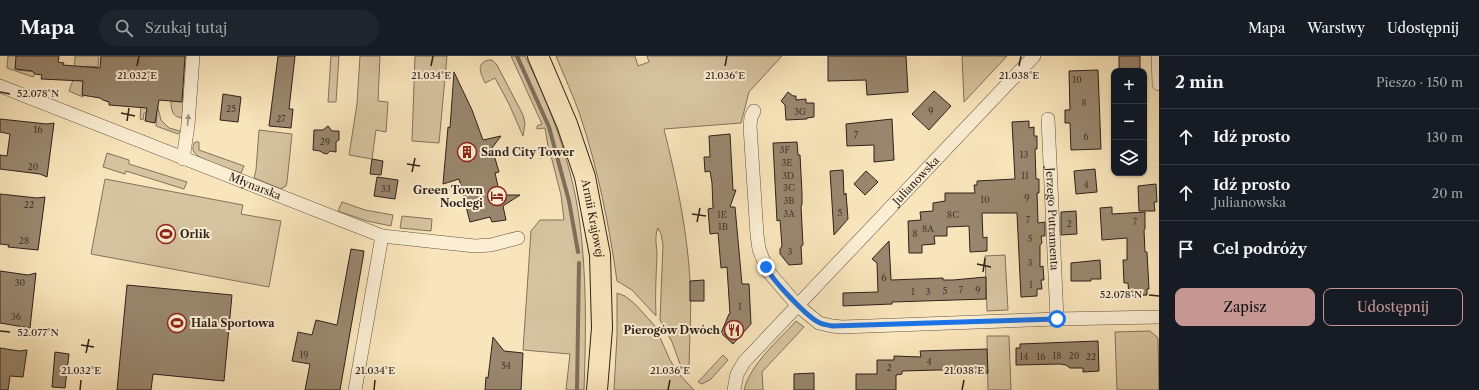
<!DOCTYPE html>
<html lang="pl">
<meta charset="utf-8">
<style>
:root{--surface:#171b24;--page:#20242c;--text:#f1f3f6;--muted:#9ea1a6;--line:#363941;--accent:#c59692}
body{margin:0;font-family:"Libre Caslon Text",serif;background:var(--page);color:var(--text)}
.controls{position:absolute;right:12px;top:12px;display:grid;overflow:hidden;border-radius:8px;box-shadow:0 1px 3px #0004}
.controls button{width:36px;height:36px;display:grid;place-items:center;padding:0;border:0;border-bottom:1px solid var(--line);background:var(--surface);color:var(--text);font:20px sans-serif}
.stop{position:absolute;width:12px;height:12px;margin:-9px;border:3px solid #1a73e8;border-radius:50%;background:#fff}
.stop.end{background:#1a73e8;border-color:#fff;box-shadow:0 1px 4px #0008}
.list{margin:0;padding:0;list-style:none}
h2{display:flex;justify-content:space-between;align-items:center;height:52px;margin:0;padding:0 16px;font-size:17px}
h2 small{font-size:13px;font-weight:400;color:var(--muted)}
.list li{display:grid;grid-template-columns:26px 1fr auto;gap:12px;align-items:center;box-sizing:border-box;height:56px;padding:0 16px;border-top:1px solid var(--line)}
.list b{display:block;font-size:15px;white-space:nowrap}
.list p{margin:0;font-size:13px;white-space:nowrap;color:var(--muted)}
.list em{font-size:13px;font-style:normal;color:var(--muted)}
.actions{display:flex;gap:8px;padding:12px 16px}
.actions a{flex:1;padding:9px 0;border:1px solid var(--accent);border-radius:8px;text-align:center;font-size:14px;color:var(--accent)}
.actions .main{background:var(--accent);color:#111}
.icon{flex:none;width:22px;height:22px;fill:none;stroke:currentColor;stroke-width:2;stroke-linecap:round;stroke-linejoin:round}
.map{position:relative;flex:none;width:1159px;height:334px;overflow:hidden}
header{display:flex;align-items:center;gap:24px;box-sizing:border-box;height:56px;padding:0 20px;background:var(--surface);border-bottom:1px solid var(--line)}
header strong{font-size:19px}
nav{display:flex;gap:22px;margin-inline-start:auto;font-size:14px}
.search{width:280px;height:36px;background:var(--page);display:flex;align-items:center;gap:10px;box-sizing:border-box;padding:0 14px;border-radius:22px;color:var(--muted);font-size:15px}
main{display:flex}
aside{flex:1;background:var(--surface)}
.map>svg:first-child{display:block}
</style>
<header>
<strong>Mapa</strong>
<div class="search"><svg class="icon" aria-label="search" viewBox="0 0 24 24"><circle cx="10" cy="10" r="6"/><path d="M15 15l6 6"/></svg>Szukaj tutaj</div>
<nav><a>Mapa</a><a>Warstwy</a><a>Udostępnij</a></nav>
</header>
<main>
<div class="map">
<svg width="1159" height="334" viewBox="0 0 1159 334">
<rect width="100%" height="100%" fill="#f9e5bb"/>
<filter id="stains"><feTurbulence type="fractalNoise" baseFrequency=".005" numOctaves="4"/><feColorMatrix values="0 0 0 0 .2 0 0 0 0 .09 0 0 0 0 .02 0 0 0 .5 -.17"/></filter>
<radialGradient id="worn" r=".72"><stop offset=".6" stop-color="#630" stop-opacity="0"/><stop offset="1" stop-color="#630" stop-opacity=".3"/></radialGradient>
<path fill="#d6c4a0" stroke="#82725d" d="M8,0H18L17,14L36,16L33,21L7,12Z
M75,0H99L98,11L86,10L85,22L74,21Z
M145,0L161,64L169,72L180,75L178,78L156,70L157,58L144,57L143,64L140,63Z
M185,0H189L184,62C157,63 180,13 185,0Z
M331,0H339L336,46H328Z
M360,0H380L378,45L388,46L386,76L376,74L372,103L349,99L357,48Z
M415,0H447L439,87L412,85Z
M511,0H525C550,50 571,105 579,161C587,218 586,277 584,334H566L570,298L523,294L531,175L540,164H564L561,139L551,100L540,102L539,92L548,90L545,72L537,73V70L542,68Z
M556,0H635L638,10L649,6L647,0H782L749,36L741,67L664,73C676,122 687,172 690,224C692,255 689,287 689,319L683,314L680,308L672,286L660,264L663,189L661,178L658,172C654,181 657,190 657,200C656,220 655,240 656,260L632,234L617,225C609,169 598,113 580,59C573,39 564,20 556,0Z
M962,0H1007L964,46Z
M489,4H492L497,9L523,59L525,68L523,80L509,48L495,22L485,27C481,18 475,7 489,4Z
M73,24L84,25L83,41L69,35Z
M259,74L292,78L287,126L286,130L281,133L254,122L256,114Z
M196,86H199V94L244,110L241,117C230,113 201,106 194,96C192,93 193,90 194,87Z
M107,97L129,104V108L187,126L184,133L126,115L125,118L103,111Z
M105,123L243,149L241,158L281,165L269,231L91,198Z
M342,146L365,154L393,159L391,170L367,165L338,155Z
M402,160L432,163L431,175L400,172Z
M1005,199L1008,254L987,255L985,200Z
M617,237L625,240L635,248L655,270L670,304L678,317L694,334H614L617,279Z
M796,265L804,271L762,316L763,334H744C751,307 778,285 796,265Z
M1150,275L1158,282L1159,334H1117L1115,276Z
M987,280H1009L1011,334H988Z
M723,299L728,304L711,323L702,328L698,326Z"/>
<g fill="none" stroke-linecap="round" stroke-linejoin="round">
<path stroke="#7e6e5a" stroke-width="4" d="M517,0L549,71L569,145L578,196
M577,334L579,207"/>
</g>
<path fill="#98876e" stroke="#2e211a" d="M16,0H59L58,6L64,7L63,9L100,12L101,0H185L182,46L159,44L155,67L145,65L147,52L109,49V46L103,44L100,42L82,39L83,25L41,23L42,19L35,18L32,15L15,13Z
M278,0H295L289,53H293L291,72L269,70Z
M828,0H906L908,36L867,39L866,24L828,25Z
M1119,0H1140V15H1119Z
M1098,14L1101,93L1071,94L1070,67H1065V54H1070L1069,15Z
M454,16L472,54L483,84L501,80L492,92L499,116L495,117L500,139H520L503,150L506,164L492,166L490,161L470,166L459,123L443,128L448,71L450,72Z
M934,35L951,50L929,74L912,58Z
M788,36L793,40H796V44L806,43V47H814V61L807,62V63L786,64L785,49L781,45Z
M223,38L241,41L238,66L220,64Z
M0,63L47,68L54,67L47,121L40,118L0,113V99L7,100L10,78L0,76Z
M892,63L894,104L874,106V89L847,90L846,68Z
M1029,65V72L1034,71V80H1037V93H1035L1036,123H1039V137H1037L1038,167L1045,166V180H1041L1042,187L1040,189V211L1043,210L1044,224H1041L1042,233H1037V240L1021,241L1017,157H982L983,182L987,181V195L970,196L969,170L947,171V180H934L935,188L922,189V197H909L908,165L921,164L920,156L933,155V147L945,145V137H975L974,129H977V125L1015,123L1012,66Z
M328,70L332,75H339V84L336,86V96L330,95L327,98L323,97L320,95L313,94L314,74H323Z
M730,78L733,134H736L730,151H735L742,228H749L751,268L733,288L721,277L729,258H730L727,211L721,212L718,177L710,178L708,153L713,152L712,127L710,115L705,116L704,101H710L709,80Z
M797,86L798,99H800L802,137V149L801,150L803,189L801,190L802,208L789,209L780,198V193L782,190L780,164L777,165L773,87Z
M372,103L383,105L381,119L370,118Z
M1095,113L1097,136L1076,138L1074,115Z
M843,114L844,139L846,137L848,163L834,179L830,115Z
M866,115L878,126L865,139L854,128Z
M377,121L398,124L395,143L374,140Z
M1156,128L1157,146H1154L1155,155H1139L1138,130Z
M0,138L37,142L45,141L38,194L8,191L9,189L0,188Z
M1112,151V158L1145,156V173L1144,174L1145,196H1147L1149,233H1147V239L1129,240L1128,227H1124L1123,204H1127V182L1102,184L1100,152Z
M1076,155L1077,178L1061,179V156Z
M889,185L891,224L943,222V224H953L986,221V243L892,246V248L843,250V237L878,236L877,207L872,203Z
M351,193L364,195L363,202L340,334H305L310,308L292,305L298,276L312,279L316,264L337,269Z
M1100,204L1101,223H1091V225H1071V207Z
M0,215L28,219L36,217L30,272L0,267Z
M704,224V245H690V225Z
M127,229L232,239L224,325L153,318L151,334H117Z
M493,281L504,295L523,297L521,334H485L486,321L488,322Z
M1098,285L1099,315L1083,316V312H1070L1066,309L1060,308L1016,309V292H1020V288Z
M0,292L19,295L27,294L23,321L10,320L8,334H0Z
M987,293L988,317H974V313L902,315V318L896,319V334H856V318H877V304H894V300L921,301L920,295Z
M55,296L69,298L65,332L52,331Z
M814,317V334H794V318Z"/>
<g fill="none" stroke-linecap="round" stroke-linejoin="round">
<g stroke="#615242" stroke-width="14">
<g id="street">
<path d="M1158,0L1159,28"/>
<path id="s1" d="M0,30L382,180L475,190L491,189L518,182"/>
<path d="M754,55L751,61L750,70L757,179L759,193L767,214L797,249L819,267L832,270L842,271L1057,263L1159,261"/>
<path id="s2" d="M1048,63L1057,263"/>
<path d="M183,103L188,69L193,0"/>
<path d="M355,334L382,180"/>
<path id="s3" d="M734,334L737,318L744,306L1034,0"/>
</g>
</g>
<g stroke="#2e211a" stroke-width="22">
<g id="primary">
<path id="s4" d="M538,0L567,68L585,121L600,199L602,272L597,334"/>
</g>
</g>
<use href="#street" stroke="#fbeed3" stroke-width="13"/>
<use href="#primary" stroke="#f9e5bb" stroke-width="20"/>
</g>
<defs><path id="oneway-solid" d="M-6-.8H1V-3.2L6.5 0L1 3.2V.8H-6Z"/></defs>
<use fill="#9f9280" href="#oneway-solid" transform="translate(188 64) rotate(-85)"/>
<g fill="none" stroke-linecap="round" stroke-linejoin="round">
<path stroke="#1a73e8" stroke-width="5" d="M766,211C772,224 808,262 820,267C824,269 829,269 832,270L1057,263"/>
</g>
<path fill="none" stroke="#2e211a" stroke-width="1.5" d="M137,10L139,0M431,10L433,0M725,10L727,0M1019,10L1021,0M0,36L10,38M121,57L135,60M127,65L129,52M407,108L420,110M412,116L415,102M692,158L706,160M697,166L700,152M977,208L991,211M983,216L985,202M1149,239L1159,240M0,275L10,276M81,289L94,291M86,297L89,283M80,334L81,324M374,334L375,324M668,334L670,324M962,334L964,324"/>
<defs>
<g id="building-ring" transform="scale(1)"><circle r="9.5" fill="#fbeed3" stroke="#8f2418" stroke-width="1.5"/><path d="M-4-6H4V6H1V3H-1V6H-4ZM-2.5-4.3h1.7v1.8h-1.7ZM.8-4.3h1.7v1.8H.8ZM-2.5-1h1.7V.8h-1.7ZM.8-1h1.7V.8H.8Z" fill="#8f2418"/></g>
<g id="hotel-ring" transform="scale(1)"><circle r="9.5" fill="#fbeed3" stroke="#8f2418" stroke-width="1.5"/><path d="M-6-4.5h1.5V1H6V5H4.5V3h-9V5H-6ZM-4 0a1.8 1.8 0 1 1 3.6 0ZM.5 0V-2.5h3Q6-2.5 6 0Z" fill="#8f2418"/></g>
<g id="stadium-ring" transform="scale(1)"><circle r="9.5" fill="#fbeed3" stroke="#8f2418" stroke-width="1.5"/><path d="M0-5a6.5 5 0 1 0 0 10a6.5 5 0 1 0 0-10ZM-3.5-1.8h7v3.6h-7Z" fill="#8f2418"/></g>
<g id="restaurant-ring" transform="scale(1)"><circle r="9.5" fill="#fbeed3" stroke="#8f2418" stroke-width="1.5"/><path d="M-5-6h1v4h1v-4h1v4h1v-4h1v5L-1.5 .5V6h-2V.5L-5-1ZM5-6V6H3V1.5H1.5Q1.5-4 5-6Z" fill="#8f2418"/></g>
</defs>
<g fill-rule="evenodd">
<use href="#building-ring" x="467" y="96"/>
<use href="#hotel-ring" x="497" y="140"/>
<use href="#stadium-ring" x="166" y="178"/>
<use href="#stadium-ring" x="177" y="267"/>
<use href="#restaurant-ring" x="734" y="274"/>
</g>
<g text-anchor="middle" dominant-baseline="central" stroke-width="4" stroke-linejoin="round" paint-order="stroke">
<g font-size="9" fill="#483a2f">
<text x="1077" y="23">10</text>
<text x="1084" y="46">8</text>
<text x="231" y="52">25</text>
<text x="931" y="54">9</text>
<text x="800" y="55">3G</text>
<text x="281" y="62">27</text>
<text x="38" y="73">16</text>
<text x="856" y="78">7</text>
<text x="1086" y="80">6</text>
<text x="325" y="85">29</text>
<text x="785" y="93">3F</text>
<text x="1024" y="98">13</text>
<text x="787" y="106">3E</text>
<text x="33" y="110">20</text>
<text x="788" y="119">3D</text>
<text x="1025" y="119">11</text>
<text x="1086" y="128">4</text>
<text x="789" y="131">3C</text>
<text x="386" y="132">33</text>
<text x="1027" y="141">9</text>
<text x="985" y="143">10</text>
<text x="789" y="144">3B</text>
<text x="29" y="148">22</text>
<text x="840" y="156">5</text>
<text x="789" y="157">3A</text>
<text x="722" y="158">1E</text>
<text x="953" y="158">8C</text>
<text x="1028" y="163">7</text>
<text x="1135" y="165">7</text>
<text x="1069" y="167">2</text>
<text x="723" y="170">1B</text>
<text x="928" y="172">8A</text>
<text x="915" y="177">8</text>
<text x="1030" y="182">5</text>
<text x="24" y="184">28</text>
<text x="790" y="195">3</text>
<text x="1030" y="206">3</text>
<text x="884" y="221">6</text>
<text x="20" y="226">30</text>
<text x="1031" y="228">1</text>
<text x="961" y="233">7</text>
<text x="978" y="233">9</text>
<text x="945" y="234">5</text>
<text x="913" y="235">1</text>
<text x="928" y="235">3</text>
<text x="740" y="250">1</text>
<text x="16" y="260">36</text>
<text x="304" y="298">19</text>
<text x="1057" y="299">18</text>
<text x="1074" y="299">20</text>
<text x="1024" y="300">14</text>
<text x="1041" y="300">16</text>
<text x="1091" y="300">22</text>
<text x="929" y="305">4</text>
<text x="506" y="309">54</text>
<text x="889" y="311">2</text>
</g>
<g font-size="11" font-weight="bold" fill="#2e211a" stroke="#fbeed3" text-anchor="start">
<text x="481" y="96">Sand City Tower</text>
<text x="483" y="134" text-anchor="end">Green Town<tspan x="483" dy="13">Noclegi</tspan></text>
<text x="180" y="178">Orlik</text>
<text x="191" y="267">Hala Sportowa</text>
<text x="720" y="274" text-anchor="end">Pierogów Dwóch</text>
</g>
<g font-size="11" fill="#2e211a" stroke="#fbeed3">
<text stroke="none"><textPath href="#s3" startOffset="280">Julianowska</textPath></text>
<text stroke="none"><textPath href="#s1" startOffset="274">Młynarska</textPath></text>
<text stroke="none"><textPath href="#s4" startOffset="172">Armii Krajowej</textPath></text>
<text stroke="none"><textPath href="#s2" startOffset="100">Jerzego Putramenta</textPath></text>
</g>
</g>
<g font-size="10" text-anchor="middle" fill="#2e211a" stroke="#fbeed3" stroke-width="4" stroke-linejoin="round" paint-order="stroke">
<text x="137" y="23">21.032°E</text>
<text x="431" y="23">21.034°E</text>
<text x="725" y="23">21.036°E</text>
<text x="1019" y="23">21.038°E</text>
<text x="38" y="41">52.078°N</text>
<text x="1121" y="242">52.078°N</text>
<text x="38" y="280">52.077°N</text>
<text x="81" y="318">21.032°E</text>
<text x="375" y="318">21.034°E</text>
<text x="670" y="318">21.036°E</text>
<text x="964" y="318">21.038°E</text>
</g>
<rect width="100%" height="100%" filter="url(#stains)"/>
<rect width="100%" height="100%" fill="url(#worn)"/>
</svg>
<div class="controls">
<button>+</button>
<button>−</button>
<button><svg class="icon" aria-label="layers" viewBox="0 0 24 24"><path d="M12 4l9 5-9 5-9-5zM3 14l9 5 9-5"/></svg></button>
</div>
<div class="stop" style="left:1057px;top:263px"></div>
<div class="stop end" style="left:766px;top:211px"></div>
</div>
<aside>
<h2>2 min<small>Pieszo · 150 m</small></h2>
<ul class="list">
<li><svg class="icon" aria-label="ahead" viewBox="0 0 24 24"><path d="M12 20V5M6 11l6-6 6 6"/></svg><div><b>Idź prosto</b></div><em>130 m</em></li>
<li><svg class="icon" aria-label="ahead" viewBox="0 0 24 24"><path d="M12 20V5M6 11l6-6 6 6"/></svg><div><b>Idź prosto</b><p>Julianowska</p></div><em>20 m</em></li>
<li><svg class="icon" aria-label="arrive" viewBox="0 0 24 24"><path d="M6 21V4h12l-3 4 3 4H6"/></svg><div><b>Cel podróży</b></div></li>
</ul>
<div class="actions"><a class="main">Zapisz</a><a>Udostępnij</a></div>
</aside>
</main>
